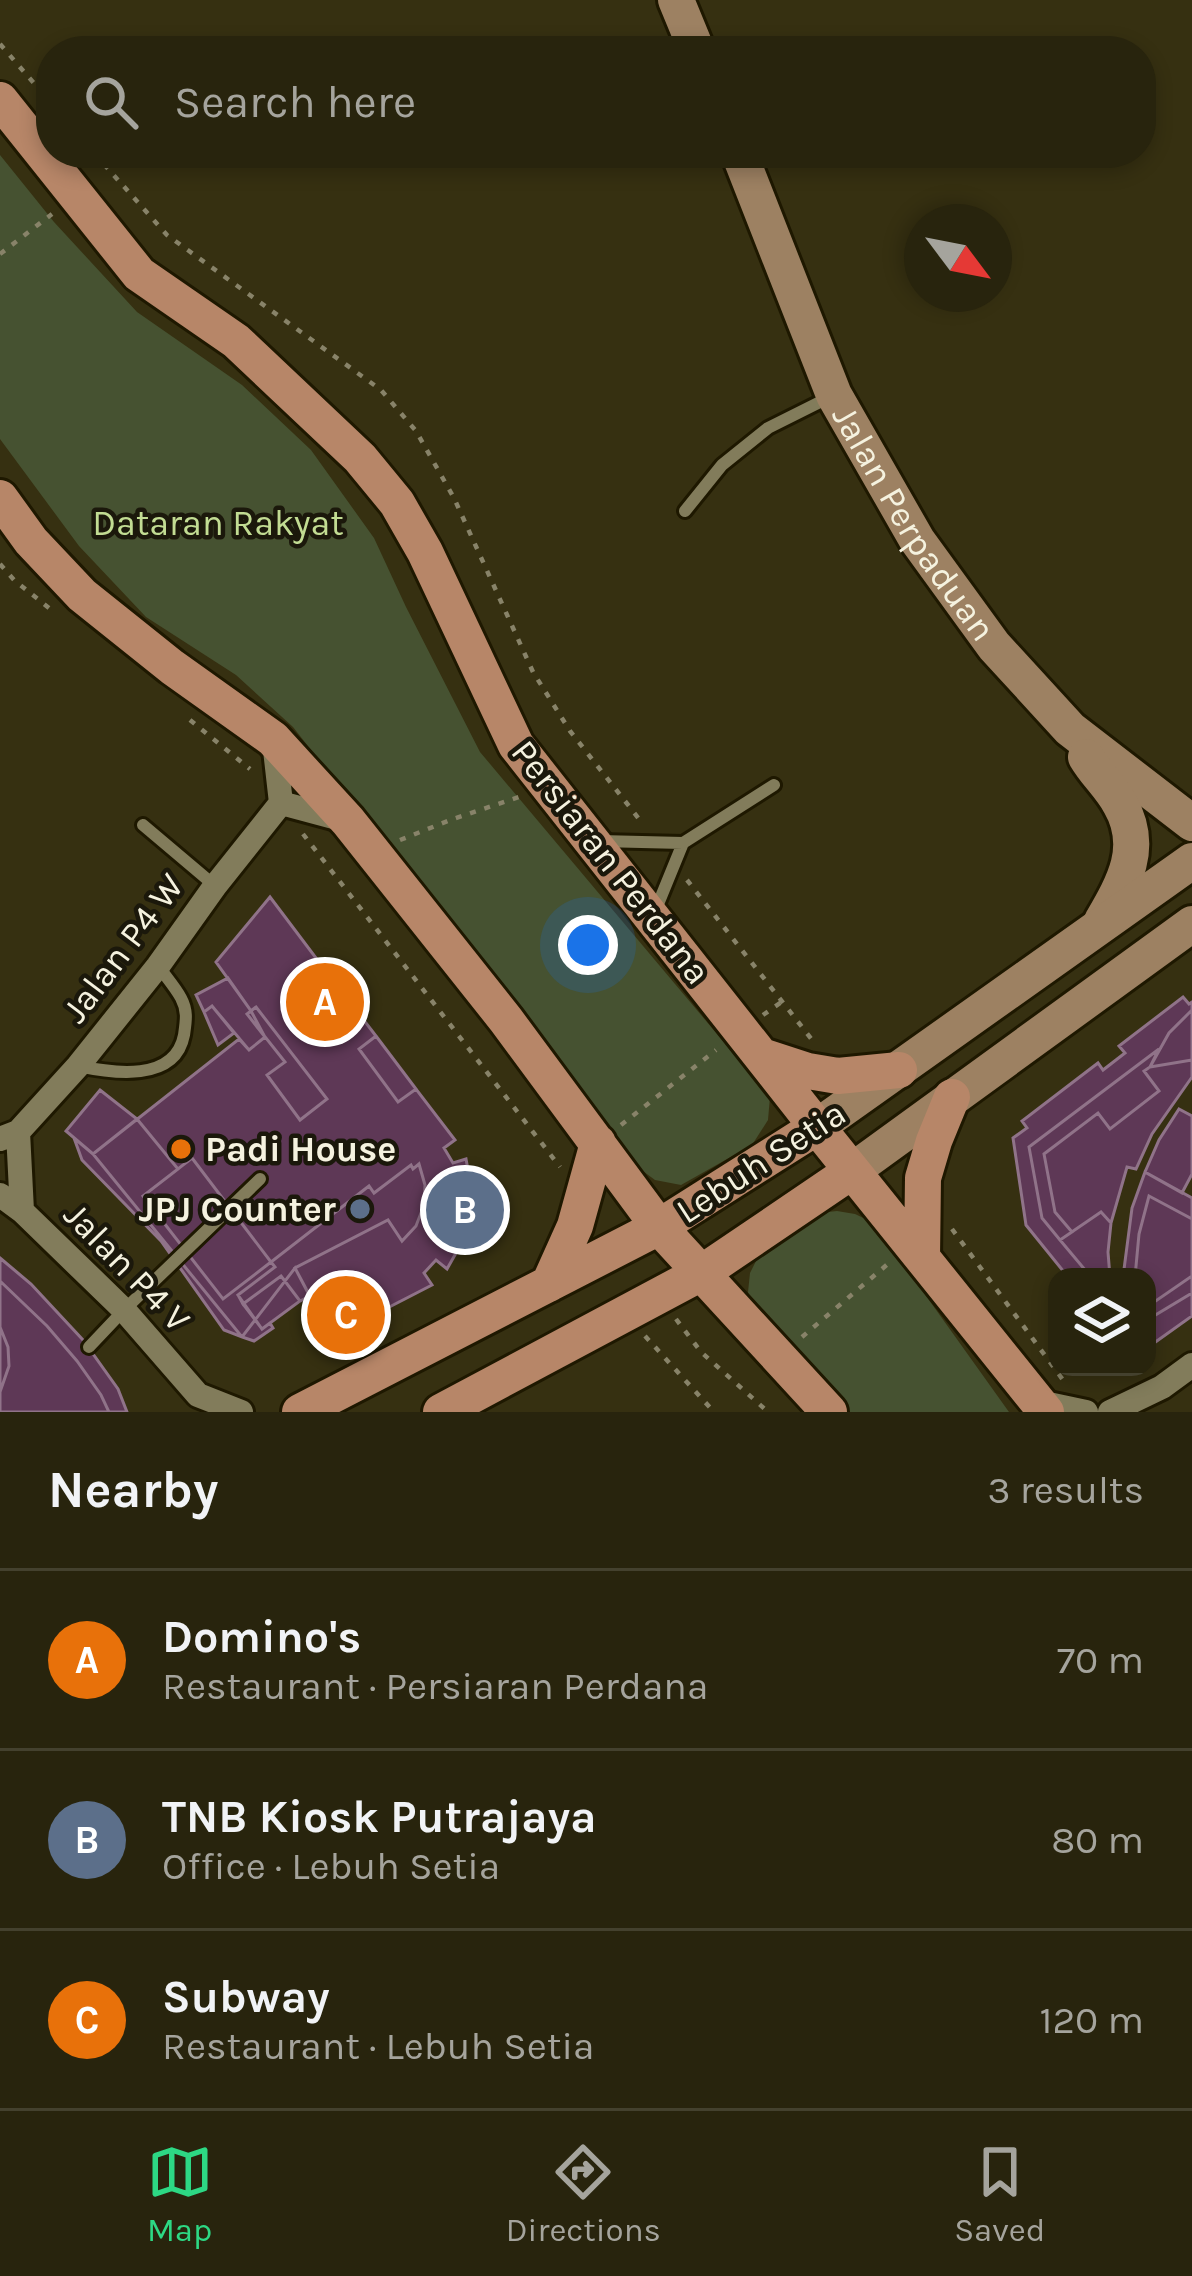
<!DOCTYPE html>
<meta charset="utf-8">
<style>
:root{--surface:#28240d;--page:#302c16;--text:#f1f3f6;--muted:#a5a49d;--line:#44412e;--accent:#2dd884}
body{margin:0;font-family:Karla,sans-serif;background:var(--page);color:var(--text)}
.controls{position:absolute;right:36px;bottom:36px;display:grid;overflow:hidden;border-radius:24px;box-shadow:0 6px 18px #0003}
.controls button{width:108px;height:108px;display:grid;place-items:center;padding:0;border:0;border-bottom:3px solid var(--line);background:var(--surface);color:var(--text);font:60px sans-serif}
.compass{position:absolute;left:904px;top:204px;width:108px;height:108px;border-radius:50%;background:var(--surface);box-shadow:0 6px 18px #0003;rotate:122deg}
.you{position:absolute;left:588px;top:945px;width:42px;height:42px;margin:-30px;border:9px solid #fff;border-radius:50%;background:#1a73e8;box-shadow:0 0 0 18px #1a73e833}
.badge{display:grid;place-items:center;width:78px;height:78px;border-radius:50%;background:var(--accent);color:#fff;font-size:39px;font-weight:700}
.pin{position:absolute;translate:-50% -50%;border:6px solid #fff;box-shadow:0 3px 12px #0006}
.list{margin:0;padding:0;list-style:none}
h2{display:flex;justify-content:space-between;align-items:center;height:156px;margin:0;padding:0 48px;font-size:51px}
h2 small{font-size:39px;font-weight:400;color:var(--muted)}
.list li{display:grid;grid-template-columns:78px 1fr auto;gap:36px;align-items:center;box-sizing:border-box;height:180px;padding:0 48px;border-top:3px solid var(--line)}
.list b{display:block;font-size:45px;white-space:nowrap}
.list p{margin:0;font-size:39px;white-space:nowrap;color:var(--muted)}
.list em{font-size:39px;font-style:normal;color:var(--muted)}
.icon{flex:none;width:66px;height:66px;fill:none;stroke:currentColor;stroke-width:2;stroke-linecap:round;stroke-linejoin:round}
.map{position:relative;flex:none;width:1192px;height:1412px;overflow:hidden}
.search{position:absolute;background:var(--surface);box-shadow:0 6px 18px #0003;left:36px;right:36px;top:36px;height:132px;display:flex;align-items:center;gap:30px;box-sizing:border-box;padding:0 42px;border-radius:48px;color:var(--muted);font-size:45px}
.sheet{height:696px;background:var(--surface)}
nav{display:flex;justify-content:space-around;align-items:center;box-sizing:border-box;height:168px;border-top:3px solid var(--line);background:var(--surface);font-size:33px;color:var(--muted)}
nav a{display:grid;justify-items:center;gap:6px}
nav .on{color:var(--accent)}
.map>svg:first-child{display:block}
</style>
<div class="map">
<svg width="1192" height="1412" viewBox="0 0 1192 1412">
<rect width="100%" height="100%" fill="#363011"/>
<path fill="#465231" d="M0,155L54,222L137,312L242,385L311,450L374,538L406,607L480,752L770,1097L768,1120L752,1145L681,1185L655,1180L636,1166L293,727L236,675L146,617L79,546L0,439Z
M837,1211L855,1214L874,1223L1009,1412H846L752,1308L748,1292L750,1273L759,1255L819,1213Z"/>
<path fill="#5e3856" stroke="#907389" stroke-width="3" d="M270,897L316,958L304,967L318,985L330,976L376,1036L359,1049L398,1102L416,1089L455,1140L444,1148L453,1163L466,1159L471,1186L470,1215L456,1253L447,1269L436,1260L424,1273L432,1285L331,1337L295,1268L242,1337L224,1330L161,1241L82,1160L74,1138L93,1154L239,1039L249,1050L265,1037L251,1011L216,962Z
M228,978L251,1011L247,1014L265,1037L249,1050L212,1006L204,1012L196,995Z
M1183,997L1189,1004L1192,1002V1010L1169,1033L1150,1067L1192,1060V1077L1152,1134L1136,1169L1127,1167L1111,1223L1101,1212L1060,1240L1091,1277H1068L1026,1225L1013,1138L1027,1128L1022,1121L1098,1063L1103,1070L1125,1053L1119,1046Z
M212,1006L234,1033L218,1045L204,1012Z
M256,1007L327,1099L300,1120L267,1075L285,1062L247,1014Z
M1192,1010V1060L1150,1067L1169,1033Z
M376,1036L416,1089L398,1102L359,1049Z
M1159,1049L1150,1067L1144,1071L1159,1091L1110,1129L1098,1113L1044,1154L1055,1212L1072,1232L1060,1240L1042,1218L1029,1147Z
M1159,1049L1150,1067L1144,1071L1159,1091L1110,1129L1098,1113L1044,1154L1055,1212L1072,1232L1060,1240L1042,1218L1029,1147Z
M100,1090L137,1119L93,1154L66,1131Z
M1179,1109L1192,1116V1174L1182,1193L1145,1172L1159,1140Z
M137,1119L178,1169L143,1196L223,1299L271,1262L275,1267L238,1295L262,1329L270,1323L273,1328L254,1341L242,1337L93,1154Z
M192,1158L271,1262L223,1299L143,1196Z
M419,1164L425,1185L424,1205L416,1226L402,1241L388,1220L295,1268L310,1296L300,1301L281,1276L243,1304L238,1295L275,1267L271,1262L369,1186L374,1193L411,1165L413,1169Z
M1145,1172L1192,1198V1293L1147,1320V1277H1123L1132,1208Z
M1149,1196L1192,1219V1276L1147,1307V1277H1135L1139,1234Z
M1101,1212L1111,1223L1108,1252L1110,1277H1091L1060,1240Z
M0,1258L31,1284L83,1340L118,1389L127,1412H0V1392L9,1366L8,1347L0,1327Z
M281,1276L300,1301L262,1329L243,1304Z
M0,1281L47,1326L77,1361L101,1395L109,1412H0V1392L9,1366L8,1347L0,1327Z
M1192,1293V1316L1147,1348V1320Z
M0,1327L8,1347L9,1366L0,1392Z"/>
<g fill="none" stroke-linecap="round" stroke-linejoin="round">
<g stroke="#1e1800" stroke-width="18">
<path id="lane" d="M685,511L722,465L768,428L828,398
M143,825L214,885
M600,841L683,843L774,785
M654,914L683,843
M78,1066C112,1073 175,1083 184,1035C186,1021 188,1011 181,998C175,987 166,977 159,967
M89,1347L124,1310L260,1179"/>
</g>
<g stroke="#1e1800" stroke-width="30">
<path id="street" d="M281,803L348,821
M18,1132L22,1211
M0,1139L18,1132L78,1066L158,966L215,886L281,803L274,741
M0,1195L22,1211L124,1310L198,1395L241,1412
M1039,1402L1086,1412
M1110,1412L1162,1387L1192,1365"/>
</g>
<g stroke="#1e1800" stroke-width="42">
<g id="secondary">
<path d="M676,0L697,51"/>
<path id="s1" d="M739,153L834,395L917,540L994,646L1070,729L1192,823"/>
<path d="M1086,757C1096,774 1111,787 1120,804C1145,847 1124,883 1102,921"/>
<path d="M817,1127L1192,861"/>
<path d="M852,1171L1192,924"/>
</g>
</g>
<g stroke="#1e1800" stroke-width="42">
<path id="primary" d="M0,100L139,274L236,341L360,458L397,503L425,552L516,745L817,1127L1046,1412
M0,498L31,541L82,595L172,667L273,739L348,821L506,1020L659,1227L829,1412
M762,1056L808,1071L838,1076L899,1070
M922,1257L923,1178L934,1141L952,1097
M549,1284L575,1226L598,1143
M300,1412L659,1227L817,1127
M441,1412L703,1272L852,1171"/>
</g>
<path stroke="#888369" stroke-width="4.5" stroke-dasharray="6 9" stroke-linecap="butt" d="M0,44L51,103
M94,153L167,235L381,390L416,431L454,498L533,672L570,731L643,824
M0,254L52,214
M0,564L14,580L49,608
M190,720L250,769
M303,834L560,1167
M400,840L453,819L519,797
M687,880L813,1041
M763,1015L783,1001
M621,1125L716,1050
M952,1229L1066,1384
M676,1319L701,1352L768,1412
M645,1336L714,1412
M802,1337L889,1263"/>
<use href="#lane" stroke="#827c5b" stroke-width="12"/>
<use href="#street" stroke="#827c5b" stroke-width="24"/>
<use href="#secondary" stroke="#9d8162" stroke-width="36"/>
<use href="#primary" stroke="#b78668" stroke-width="36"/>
</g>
<circle fill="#e8710a" stroke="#1b180b" stroke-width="4.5" cx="181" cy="1149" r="12"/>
<circle fill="#5c6f8a" stroke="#1b180b" stroke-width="4.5" cx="360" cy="1209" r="12"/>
<g text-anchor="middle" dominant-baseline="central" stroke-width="9" stroke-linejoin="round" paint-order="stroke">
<g font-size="36" fill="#c2dc93" stroke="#1b180b">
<text x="218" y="523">Dataran Rakyat</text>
</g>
<g font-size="36" fill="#f5f2df" stroke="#1b180b">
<text stroke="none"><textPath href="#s1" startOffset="411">Jalan Perpaduan</textPath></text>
<text transform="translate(611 862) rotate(52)">Persiaran Perdana</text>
<text transform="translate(123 948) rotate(-53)">Jalan P4 W</text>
<text transform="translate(761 1162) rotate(-33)">Lebuh Setia</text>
<text transform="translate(127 1267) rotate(46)">Jalan P4 V</text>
</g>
<g font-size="36" font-weight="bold" fill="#f5f2df" stroke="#1b180b" text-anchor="start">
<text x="205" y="1149">Padi House</text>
<text x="336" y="1209" text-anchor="end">JPJ Counter</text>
</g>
</g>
</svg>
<div class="controls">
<button><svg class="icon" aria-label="layers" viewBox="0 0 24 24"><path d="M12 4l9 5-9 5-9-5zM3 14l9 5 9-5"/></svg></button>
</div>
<svg class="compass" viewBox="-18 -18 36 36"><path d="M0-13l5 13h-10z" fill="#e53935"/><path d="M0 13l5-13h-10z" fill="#a5a49d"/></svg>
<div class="you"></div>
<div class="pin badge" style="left:325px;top:1002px;background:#e8710a">A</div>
<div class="pin badge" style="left:465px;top:1210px;background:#5c6f8a">B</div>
<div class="pin badge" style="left:346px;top:1315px;background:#e8710a">C</div>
<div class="search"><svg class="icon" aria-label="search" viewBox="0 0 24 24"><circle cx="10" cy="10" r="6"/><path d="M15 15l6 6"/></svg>Search here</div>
</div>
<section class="sheet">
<h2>Nearby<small>3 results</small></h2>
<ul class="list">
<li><span class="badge" style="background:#e8710a">A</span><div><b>Domino's</b><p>Restaurant · Persiaran Perdana</p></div><em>70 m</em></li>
<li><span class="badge" style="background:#5c6f8a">B</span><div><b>TNB Kiosk Putrajaya</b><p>Office · Lebuh Setia</p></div><em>80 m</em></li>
<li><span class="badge" style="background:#e8710a">C</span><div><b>Subway</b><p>Restaurant · Lebuh Setia</p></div><em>120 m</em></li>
</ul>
</section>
<nav>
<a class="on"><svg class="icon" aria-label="map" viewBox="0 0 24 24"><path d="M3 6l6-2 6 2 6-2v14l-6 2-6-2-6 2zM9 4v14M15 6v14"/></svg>Map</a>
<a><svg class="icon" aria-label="directions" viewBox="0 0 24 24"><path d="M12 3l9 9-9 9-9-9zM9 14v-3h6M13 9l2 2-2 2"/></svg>Directions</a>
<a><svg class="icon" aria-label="saved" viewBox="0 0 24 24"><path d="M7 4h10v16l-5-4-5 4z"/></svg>Saved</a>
</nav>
